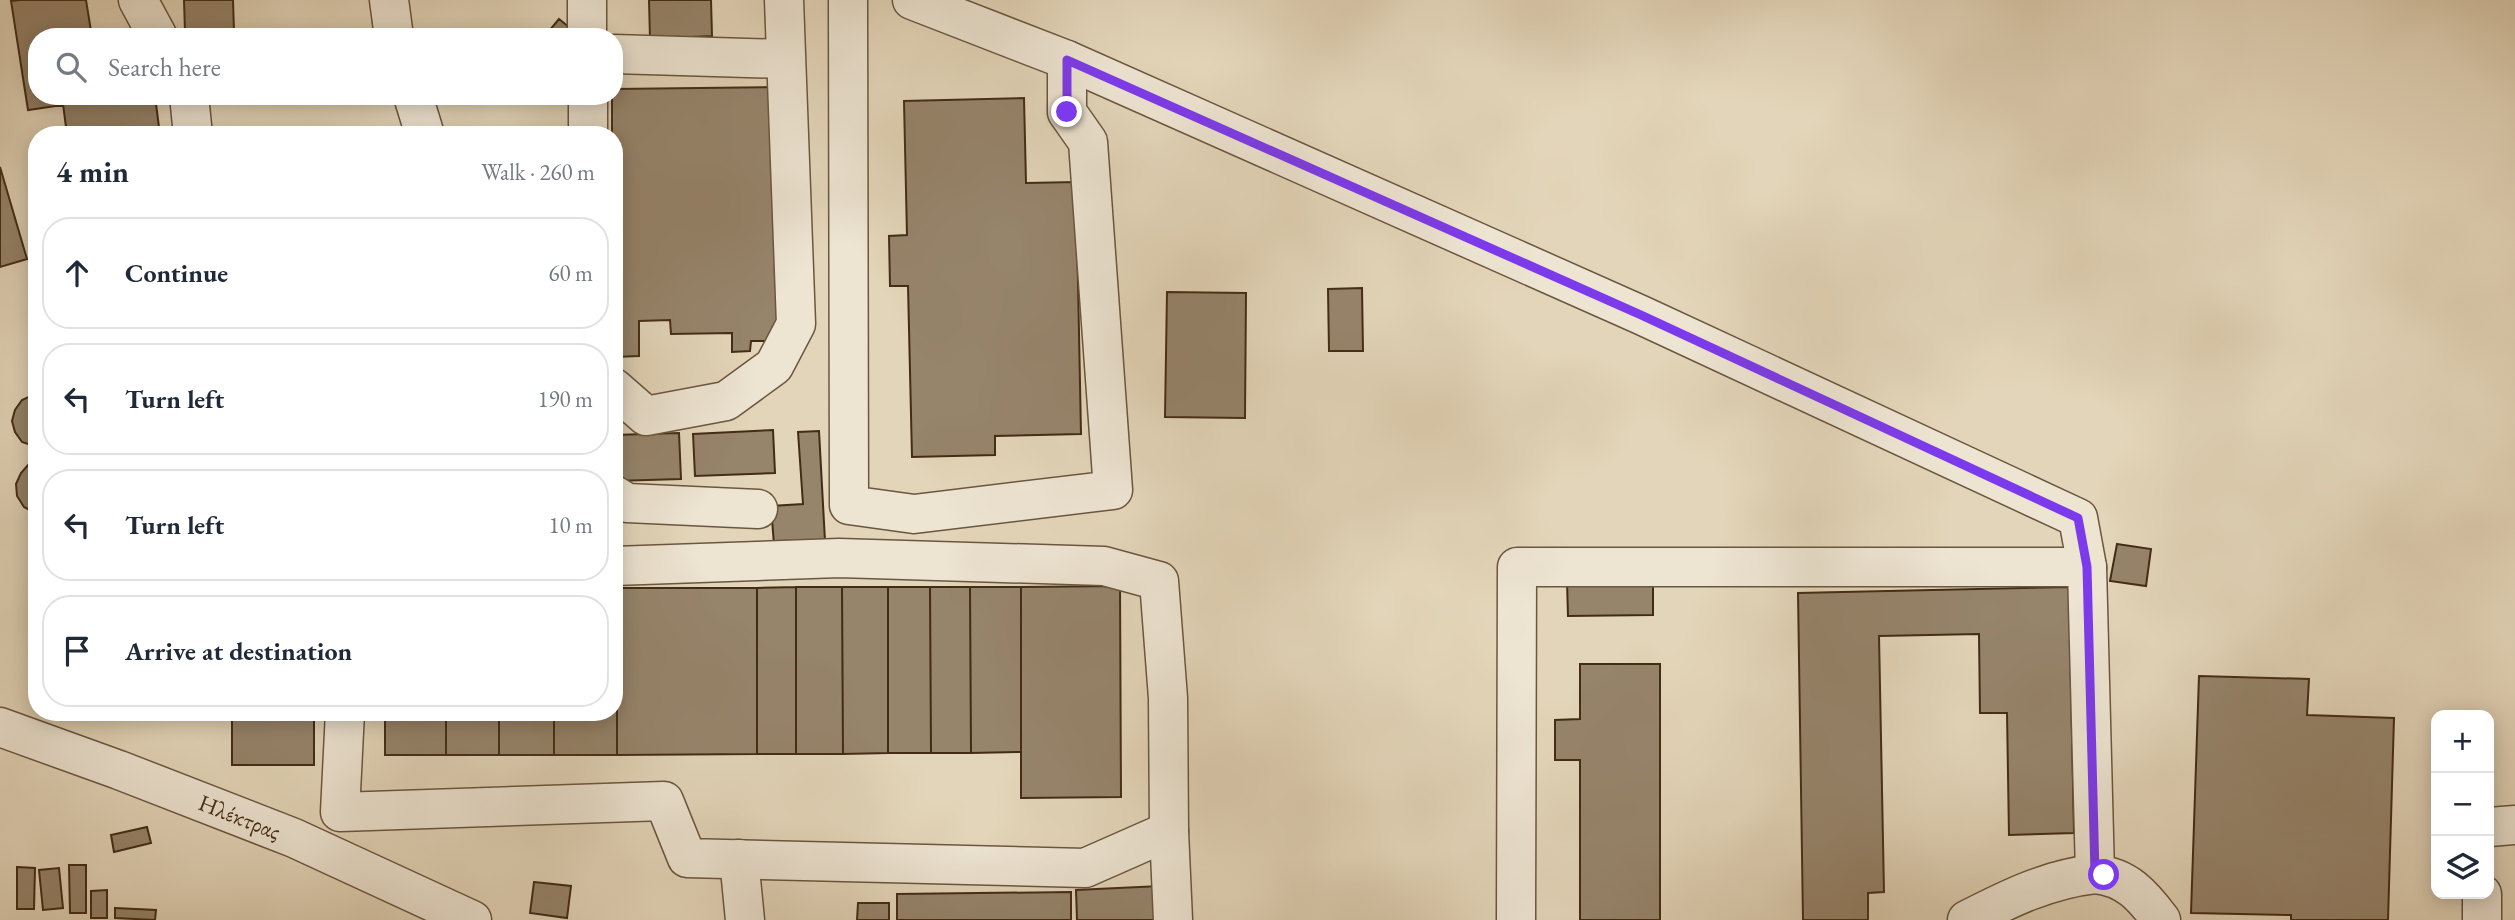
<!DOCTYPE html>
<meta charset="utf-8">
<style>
:root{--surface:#fff;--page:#f6f6f7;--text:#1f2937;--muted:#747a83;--line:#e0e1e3}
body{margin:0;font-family:"EB Garamond",serif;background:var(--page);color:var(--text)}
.controls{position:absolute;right:21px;bottom:21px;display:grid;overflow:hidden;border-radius:14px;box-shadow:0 4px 18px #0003}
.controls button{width:63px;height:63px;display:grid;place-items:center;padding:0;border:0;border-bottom:2px solid var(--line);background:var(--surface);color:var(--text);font:35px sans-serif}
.stop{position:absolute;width:21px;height:21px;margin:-16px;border:5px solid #7c3aed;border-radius:50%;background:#fff}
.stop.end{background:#7c3aed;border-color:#fff;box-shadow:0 2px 7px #0008}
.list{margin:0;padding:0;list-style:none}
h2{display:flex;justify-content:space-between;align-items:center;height:91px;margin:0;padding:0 28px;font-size:30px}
h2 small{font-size:23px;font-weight:400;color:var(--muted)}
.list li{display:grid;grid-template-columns:46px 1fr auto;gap:21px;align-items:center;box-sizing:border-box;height:112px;margin:0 14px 14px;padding:0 14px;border:2px solid var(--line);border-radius:28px}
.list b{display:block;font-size:26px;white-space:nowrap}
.list em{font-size:23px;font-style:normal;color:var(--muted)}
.icon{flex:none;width:38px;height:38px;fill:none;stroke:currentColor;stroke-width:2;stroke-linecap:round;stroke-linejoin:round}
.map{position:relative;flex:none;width:2515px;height:920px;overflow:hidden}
.search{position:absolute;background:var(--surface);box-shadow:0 4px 18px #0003;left:28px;top:28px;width:595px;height:77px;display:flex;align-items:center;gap:18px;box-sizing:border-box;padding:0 24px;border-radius:28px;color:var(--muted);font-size:26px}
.panel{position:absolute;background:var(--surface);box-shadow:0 4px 18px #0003;left:28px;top:126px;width:595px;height:595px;border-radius:28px}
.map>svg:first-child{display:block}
</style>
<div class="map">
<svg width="2515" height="920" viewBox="0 0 2515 920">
<rect width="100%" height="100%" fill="#e3d5b9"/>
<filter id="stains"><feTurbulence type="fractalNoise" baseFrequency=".00286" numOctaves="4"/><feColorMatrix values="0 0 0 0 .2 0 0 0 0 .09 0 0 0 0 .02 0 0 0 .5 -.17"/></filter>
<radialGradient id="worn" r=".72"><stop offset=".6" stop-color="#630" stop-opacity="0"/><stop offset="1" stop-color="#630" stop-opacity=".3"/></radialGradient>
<path fill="#96846b" stroke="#432c16" stroke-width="2" d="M20,0H86L92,37H37V96H62L63,105L28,110L11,1Z
M184,0H233L234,32H185Z
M649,0H711L712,36L650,39Z
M559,19L569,27L560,37H557L549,31Z
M778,87L780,341H751L750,351L732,352V333L671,334L670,320L639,321V356L614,357V135H612V96H614V89Z
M62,96H155L160,135H67Z
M1024,98L1026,183L1076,182L1081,434L995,436V455L912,457L908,286H890L889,236L907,235L904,101Z
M0,167L27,259L0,267Z
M1362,288L1363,351H1329L1328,289Z
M1167,292L1246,293L1245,418L1165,417Z
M33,395H37V447L22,442L15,432L12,421L15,410L22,400Z
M773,430L775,473L695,476L693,434Z
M819,431L825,541L774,545L771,506L803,504L798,432Z
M679,433L681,479L614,481V435Z
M37,462V514L24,507L17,496L16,484L21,473L29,464Z
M2117,544L2151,549L2146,586L2110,581Z
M1653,580V615L1568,616L1567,581Z
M1120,586L1121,797L1021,798V587Z
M796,587V754H757V588Z
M796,587H842L843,754H796Z
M842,587H888V753L843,754Z
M888,587H930L931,753H888Z
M930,587H970L971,753H931Z
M970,587H1021V752L971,753Z
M2069,587L2074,833L2009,835L2007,713H1980L1979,634L1879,636L1884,892L1868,893V920H1803L1798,593Z
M614,588H617V755H554V712H614Z
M617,588H757V754L617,755Z
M1580,664H1660V920H1580V760H1555V720L1580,719Z
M2199,676L2309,679L2307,715L2394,718L2388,920H2291V915L2191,913Z
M232,712H314V765H232Z
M385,712H446V755H385Z
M446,712H499V755H446Z
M499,712H554V755H499Z
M147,827L151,843L114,852L111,835Z
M69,865H86V913H70Z
M17,867L35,868L34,909H17Z
M59,868L63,908L43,910L39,870Z
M534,882L571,886L567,918L530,913Z
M1160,886L1161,920H1077L1076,890Z
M107,890V918H91V891Z
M1071,892V920H897V894Z
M858,903H889V920H857Z
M115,908L156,910L155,920L115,918Z"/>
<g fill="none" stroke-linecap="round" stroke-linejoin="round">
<g stroke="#6b563f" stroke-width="41">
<g id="minor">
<path d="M138,0L158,37"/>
<path d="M389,0L394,37"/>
<path d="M587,0V37"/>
<path d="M848,0L849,505L914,514L1113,490L1088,142L1067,112V60"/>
<path d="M912,0L1067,60L1641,315L2078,518L2087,567L2095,874C2127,877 2143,896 2161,920"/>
<path d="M614,54L785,59"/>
<path d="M189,96L193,135"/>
<path d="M413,96L425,135"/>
<path d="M588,96V135"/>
<path d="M614,388L646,416L726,401L774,366L796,324L784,0"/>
<path d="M614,495L627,503L758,509"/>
<path d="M345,712L340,812L664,801L687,858L1085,868L1169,831L1168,698L1159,581L1104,566L839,558L614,566"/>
<path id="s1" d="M0,727L119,770L294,838L472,920"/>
<path d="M2489,827L2515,825"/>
<path d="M1169,831L1173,920"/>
<path d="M739,859L745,920"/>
<path d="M1516,920L1517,567H2087"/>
<path d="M1967,920C2008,899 2048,879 2095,874"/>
<path d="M2482,920V894"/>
</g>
</g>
<use href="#minor" stroke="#ede4d2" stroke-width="38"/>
</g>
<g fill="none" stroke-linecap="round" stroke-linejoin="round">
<path stroke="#7c3aed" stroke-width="9" d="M1067,112V60L1641,315L2078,518L2087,567L2095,874L2104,875"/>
</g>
<g text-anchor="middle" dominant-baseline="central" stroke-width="5" stroke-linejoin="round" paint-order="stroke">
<g font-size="23" fill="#432c16" stroke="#ede4d2">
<text stroke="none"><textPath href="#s1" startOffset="256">Ηλέκτρας</textPath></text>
</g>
</g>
<rect width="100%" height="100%" filter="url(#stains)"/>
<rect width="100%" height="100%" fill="url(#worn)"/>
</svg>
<div class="controls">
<button>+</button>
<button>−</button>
<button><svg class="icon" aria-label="layers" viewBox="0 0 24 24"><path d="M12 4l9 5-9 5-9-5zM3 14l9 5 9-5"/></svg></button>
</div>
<div class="stop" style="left:2104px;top:875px"></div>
<div class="stop end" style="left:1067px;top:112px"></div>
<div class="search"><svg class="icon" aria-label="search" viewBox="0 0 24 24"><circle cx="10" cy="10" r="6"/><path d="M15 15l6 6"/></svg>Search here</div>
<section class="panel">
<h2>4 min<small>Walk · 260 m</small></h2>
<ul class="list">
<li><svg class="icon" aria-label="ahead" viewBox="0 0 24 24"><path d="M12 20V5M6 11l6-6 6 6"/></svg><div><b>Continue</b></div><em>60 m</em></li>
<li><svg class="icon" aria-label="left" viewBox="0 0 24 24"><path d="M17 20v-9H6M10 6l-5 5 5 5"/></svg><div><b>Turn left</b></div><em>190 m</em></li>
<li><svg class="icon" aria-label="left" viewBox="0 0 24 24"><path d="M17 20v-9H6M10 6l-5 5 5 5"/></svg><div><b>Turn left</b></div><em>10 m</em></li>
<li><svg class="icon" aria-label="arrive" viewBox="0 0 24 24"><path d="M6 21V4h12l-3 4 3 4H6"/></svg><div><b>Arrive at destination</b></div></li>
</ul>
</section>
</div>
